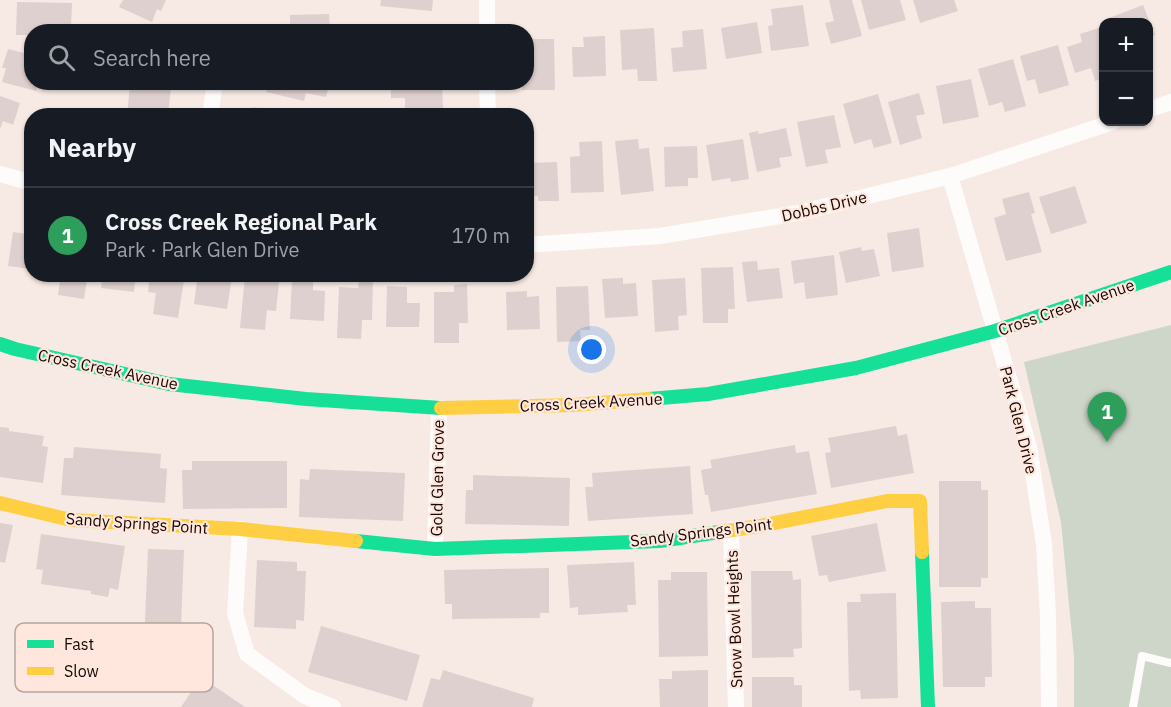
<!DOCTYPE html>
<meta charset="utf-8">
<style>
:root{--surface:#171b24;--page:#20242c;--text:#f1f3f6;--muted:#9ea1a6;--line:#363941;--accent:#8c9099}
body{margin:0;font-family:"IBM Plex Sans",sans-serif;background:var(--page);color:var(--text)}
.controls{position:absolute;right:18px;top:18px;display:grid;overflow:hidden;border-radius:12px;box-shadow:0 2px 4px #0004}
.controls button{width:54px;height:54px;display:grid;place-items:center;padding:0;border:0;border-bottom:2px solid var(--line);background:var(--surface);color:var(--text);font:30px sans-serif}
.you{position:absolute;left:592px;top:350px;width:21px;height:21px;margin:-15px;border:4px solid #fff;border-radius:50%;background:#1a73e8;box-shadow:0 0 0 9px #1a73e833}
.badge{display:grid;place-items:center;width:39px;height:39px;border-radius:50%;background:var(--accent);color:#fff;font-size:20px;font-weight:700}
.pin{position:absolute;translate:-50% -50px;filter:drop-shadow(0 2px 3px #0008)}
.pin::after{content:'';position:absolute;top:32px;width:21px;height:18px;background:inherit;clip-path:polygon(0 0,100% 0,50% 100%)}
.list{margin:0;padding:0;list-style:none}
h2{display:flex;justify-content:space-between;align-items:center;height:78px;margin:0;padding:0 24px;font-size:26px}
h2 small{font-size:20px;font-weight:400;color:var(--muted)}
.list li{display:grid;grid-template-columns:39px 1fr auto;gap:18px;align-items:center;box-sizing:border-box;height:96px;padding:0 24px;border-top:2px solid var(--line)}
.list b{display:block;font-size:22px;white-space:nowrap}
.list p{margin:0;font-size:20px;white-space:nowrap;color:var(--muted)}
.list em{font-size:20px;font-style:normal;color:var(--muted)}
.icon{flex:none;width:33px;height:33px;fill:none;stroke:currentColor;stroke-width:2;stroke-linecap:round;stroke-linejoin:round}
.map{position:relative;flex:none;width:1171px;height:707px;overflow:hidden}
.search{position:absolute;background:var(--surface);box-shadow:0 2px 4px #0004;left:24px;top:24px;width:510px;height:66px;display:flex;align-items:center;gap:15px;box-sizing:border-box;padding:0 21px;border-radius:24px;color:var(--muted);font-size:22px}
.panel{position:absolute;background:var(--surface);box-shadow:0 2px 4px #0004;left:24px;top:108px;width:510px;height:174px;border-radius:24px}
.map>svg:first-child{display:block}
</style>
<div class="map">
<svg width="1171" height="707" viewBox="0 0 1171 707">
<rect width="100%" height="100%" fill="#f7eae5"/>
<path fill="#ced6c9" d="M1171,325V707H1074V656L1061,522L1024,362Z"/>
<path fill="#ded0ce" d="M123,0H166L161,11L157,9L152,22L119,7Z
M381,0H433L432,11L380,6Z
M829,0H852L862,36L831,44L825,23L834,21Z
M861,0H900L906,20L869,30Z
M913,0H954L958,11L920,23Z
M17,2L72,3L71,27H60L59,32H32V35H16Z
M803,5L809,46L771,51L768,26L773,25L771,9Z
M1143,5L1155,35L1148,37V22H1110L1109,18Z
M329,14L330,32H290V15Z
M757,22L762,53L726,59L721,28Z
M434,27V32H395V29Z
M1102,27L1104,32V78L1095,81L1091,68L1075,73L1067,47L1082,42L1080,34Z
M654,28L657,81H638L637,69L622,70L620,30Z
M703,29L707,69L673,72L671,48L683,47L682,31Z
M605,36L606,76L573,77L572,47H584L583,37Z
M526,39H554L555,90H522V82H526Z
M1058,45L1069,85L1039,94L1035,79L1027,81L1020,56Z
M8,49L32,55V82H38L36,91L2,82L6,68H2Z
M1013,59L1026,106L1005,112L1002,102L989,106L978,69Z
M971,79L979,117L943,124L936,86Z
M269,82H330L326,97L306,93L304,101L266,92Z
M391,82H442L443,108L405,109V98H391Z
M130,84L171,88L168,115L127,116Z
M919,93L925,114L916,116L922,138L900,145L888,102Z
M878,94L892,143L874,148L871,139L854,144L843,104Z
M0,96L20,103L13,125L3,121L0,129Z
M253,107L294,114V116H251Z
M834,115L841,147L825,150L828,163L806,167L797,122Z
M786,128L792,156L779,158L781,167L757,172L749,133L758,131L759,134Z
M638,139L639,149L649,148L654,191L621,195L615,141Z
M743,139L749,179L731,182L730,178L712,181L706,145Z
M602,141L604,192L571,193L570,157L580,156L579,142Z
M697,146L698,178H688V186L665,187L664,147Z
M557,162L559,201H538V196H526V163Z
M1075,186L1087,223L1051,234L1039,197Z
M1029,192L1035,213L1031,214L1042,252L1006,261L994,218L1006,214L1002,199Z
M919,228L924,267L892,272L887,233Z
M26,230L32,231V269L8,266L13,232L26,234Z
M861,247L862,251L874,249L880,276L846,283L839,252Z
M834,255L838,295L806,299L804,282L794,284L791,261Z
M757,261L758,270L779,268L783,298L747,302L742,262Z
M733,267L735,309H728V323H703L701,268Z
M61,274H88L84,299L58,295Z
M103,274H136L134,292L101,288Z
M150,274H185L178,318L153,314L156,293L148,292Z
M198,274H220L232,277L227,309L194,304Z
M265,274H280L276,311L267,310L265,330L240,328L245,276L265,278Z
M623,278V284L636,283L638,316L605,318L602,279Z
M685,278L687,315L678,316L679,330L655,332L652,280Z
M292,279L313,280V290L325,291L324,321L290,319Z
M359,281H373L372,320H362L361,339L337,338L339,287L358,288Z
M467,284L468,323H459V343H434V292H454V285Z
M387,286L407,287V303H420L419,327H386Z
M588,286L590,330H580L581,341L557,342L556,287Z
M527,291V297L539,296L540,329L507,330L506,292Z
M896,426L898,436L907,434L914,473L831,488L825,453L831,452L828,438Z
M0,427L9,428V431L44,436L42,446L48,447L43,483L0,477Z
M795,445L796,453L809,451L817,494L711,512L708,495H705L701,470L712,468L710,460Z
M74,447L161,454L160,468L167,469L165,503L61,495L64,458H73Z
M192,461H287V508L183,509L182,470H192Z
M690,466L693,514L588,521L585,487H593L592,473Z
M310,469L405,473L403,521L299,517L300,479L309,480Z
M473,475L570,478L569,526L465,524L466,490H473Z
M939,481H981V490H988V578H981V587H939Z
M0,523L13,525L5,563L0,562Z
M877,523L886,571L829,582L827,575L819,576L811,536Z
M41,534L125,546L118,590L110,588L108,597L91,594V591L41,584L43,570L36,569Z
M148,549L184,550L181,626H184L183,647L144,645Z
M257,560L297,562V571H306L304,621L296,620V629L254,627Z
M634,562L636,605H627L628,612L578,615V607L570,608L567,565Z
M549,568V613H540V618L452,619V604H445L444,570Z
M751,571H792L793,580L801,579L802,648L793,649L794,657L752,658Z
M671,572H707L708,656L659,657L658,580H671Z
M896,593L898,698L861,699L860,690L849,691L847,602H861L860,594Z
M975,601V608H991L992,677H985V687H943L941,602Z
M321,626L420,655L407,701L308,672Z
M443,670L534,698L532,707H422L431,678L440,680Z
M708,670V707H660L659,679H672V671Z
M201,677L245,707H181Z
M752,677H794V685H802V707H752Z"/>
<g fill="none" stroke-linecap="round" stroke-linejoin="round">
<path stroke="#fefcfb" stroke-width="8" d="M1133,707L1142,656L1171,663"/>
<path stroke="#fefcfb" stroke-width="16" d="M487,0V32
M487,82L488,116
M1148,110L1171,102
M210,116L215,82
M0,174L32,183
M950,176L1029,447L1044,544L1048,616L1049,707
M526,245L660,236L798,213L950,176L1113,122
M240,529L235,613L247,654L305,696L333,707
M731,530L736,707
M435,549L439,408"/>
<path stroke="#16e098" stroke-width="14" d="M0,344L15,349L169,384L306,399L441,408
M649,399L708,394L856,368L995,331L1171,272
M356,541L435,549L660,541L719,532
M922,552L928,707"/>
<path stroke="#ffcf43" stroke-width="14" d="M441,408L574,405L649,399
M0,503L71,520L240,529L356,541
M719,532L759,526L887,501H920L922,552"/>
</g>
<g text-anchor="middle" dominant-baseline="central" stroke-width="4.5" stroke-linejoin="round" paint-order="stroke">
<g font-size="16" fill="#140804" stroke="#ffe7dd">
<text transform="translate(824 206) rotate(-13)">Dobbs Drive</text>
<text transform="translate(1066 307) rotate(-19)">Cross Creek Avenue</text>
<text transform="translate(108 369) rotate(12)">Cross Creek Avenue</text>
<text transform="translate(591 402) rotate(-3)">Cross Creek Avenue</text>
<text transform="translate(1019 420) rotate(76)">Park Glen Drive</text>
<text transform="translate(437 478) rotate(-89)">Gold Glen Grove</text>
<text transform="translate(137 523) rotate(4)">Sandy Springs Point</text>
<text transform="translate(701 532) rotate(-7)">Sandy Springs Point</text>
<text transform="translate(734 619) rotate(-92)">Snow Bowl Heights</text>
</g>
</g>
<rect x="15" y="623" width="198" height="69" rx="9" fill="#ffe7dd" stroke="#b8a49c" stroke-width="1.5"/>
<rect x="27" y="640" width="27" height="8" fill="#16e098"/>
<rect x="27" y="667" width="27" height="8" fill="#ffcf43"/>
<g font-size="16" fill="#140804">
<text x="64" y="650">Fast</text>
<text x="64" y="677">Slow</text>
</g>
</svg>
<div class="controls">
<button>+</button>
<button>−</button>
</div>
<div class="you"></div>
<div class="pin badge" style="left:1107px;top:442px;background:#2e9e5b">1</div>
<div class="search"><svg class="icon" aria-label="search" viewBox="0 0 24 24"><circle cx="10" cy="10" r="6"/><path d="M15 15l6 6"/></svg>Search here</div>
<section class="panel">
<h2>Nearby<small></small></h2>
<ul class="list">
<li><span class="badge" style="background:#2e9e5b">1</span><div><b>Cross Creek Regional Park</b><p>Park · Park Glen Drive</p></div><em>170 m</em></li>
</ul>
</section>
</div>
